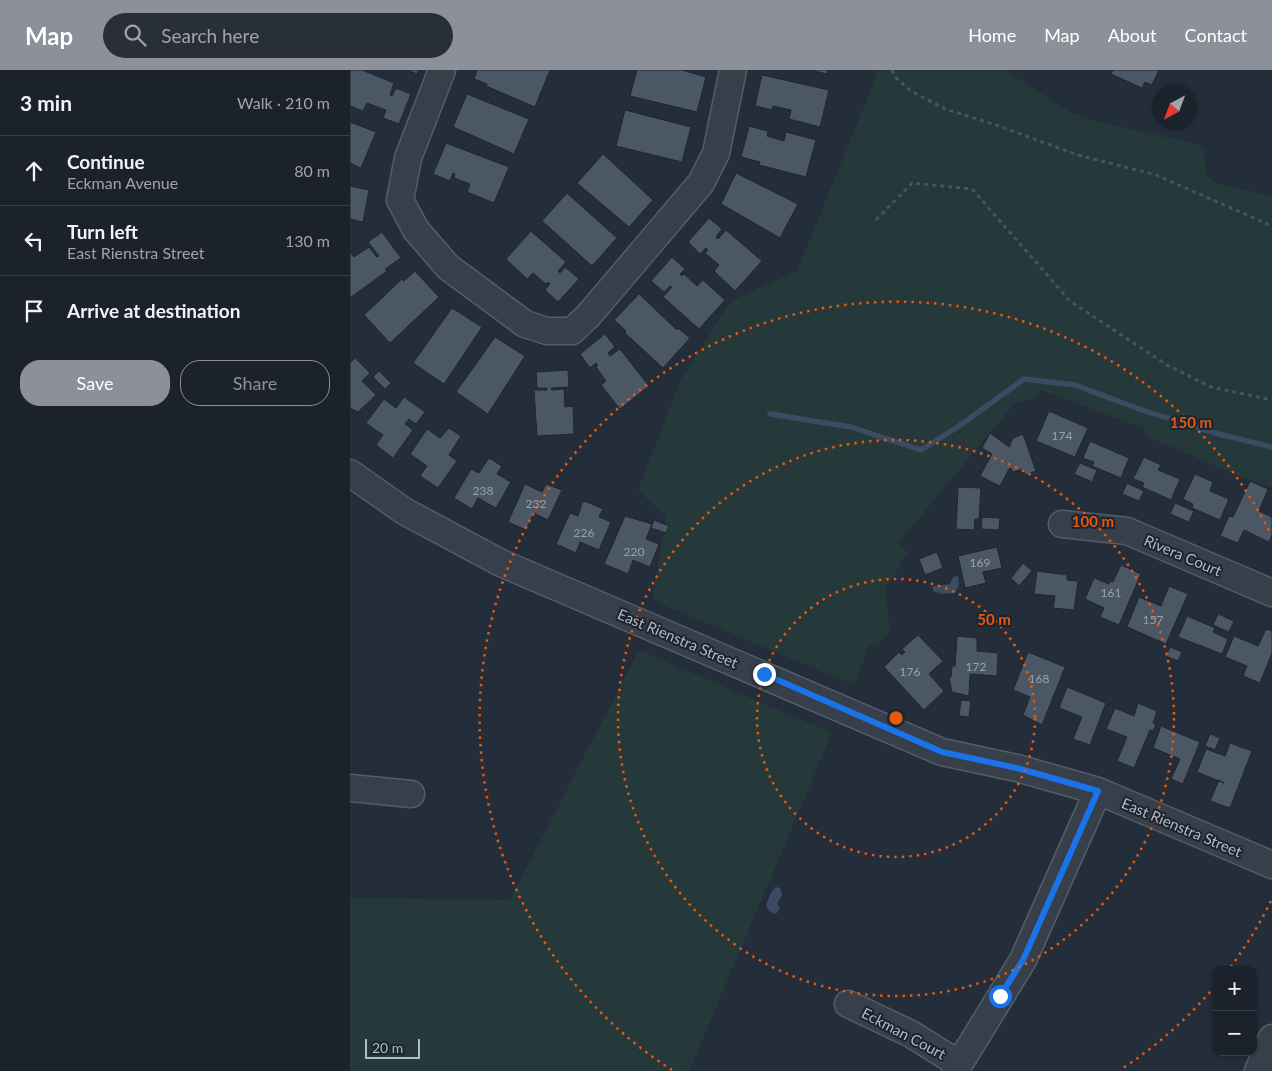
<!DOCTYPE html>
<meta charset="utf-8">
<style>
:root{--surface:#1b222c;--page:#282f38;--text:#f1f3f6;--muted:#a0a4a9;--line:#393f48;--accent:#8c9099}
body{margin:0;font-family:Lato,sans-serif;background:var(--page);color:var(--text)}
.controls{position:absolute;right:15px;bottom:15px;display:grid;overflow:hidden;border-radius:10px;box-shadow:0 1px 4px #0004}
.controls button{width:45px;height:45px;display:grid;place-items:center;padding:0;border:0;border-bottom:1px solid var(--line);background:var(--surface);color:var(--text);font:25px sans-serif}
.compass{position:absolute;left:802px;top:15px;width:45px;height:45px;border-radius:50%;background:var(--surface);box-shadow:0 1px 4px #0004;rotate:221deg}
.scale{position:absolute;left:15px;bottom:12px;width:55px;box-sizing:border-box;padding-left:5px;border:2px solid #b2bac6;border-top:0;font-size:14px;line-height:18px;white-space:nowrap;color:#b2bac6;-webkit-text-stroke:4px #1c242f;paint-order:stroke}
.stop{position:absolute;width:15px;height:15px;margin:-11px;border:4px solid #1a73e8;border-radius:50%;background:#fff}
.stop.end{background:#1a73e8;border-color:#fff;box-shadow:0 1px 5px #0008}
.list{margin:0;padding:0;list-style:none}
h2{display:flex;justify-content:space-between;align-items:center;height:65px;margin:0;padding:0 20px;font-size:21px}
h2 small{font-size:16px;font-weight:400;color:var(--muted)}
.list li{display:grid;grid-template-columns:32px 1fr auto;gap:15px;align-items:center;box-sizing:border-box;height:70px;padding:0 20px;border-top:1px solid var(--line)}
.list b{display:block;font-size:19px;white-space:nowrap}
.list p{margin:0;font-size:16px;white-space:nowrap;color:var(--muted)}
.list em{font-size:16px;font-style:normal;color:var(--muted)}
.actions{display:flex;gap:10px;padding:15px 20px}
.actions a{flex:1;padding:11px 0;border:1px solid var(--accent);border-radius:20px;text-align:center;font-size:18px;color:var(--accent)}
.actions .main{background:var(--accent);color:#fff}
.icon{flex:none;width:28px;height:28px;fill:none;stroke:currentColor;stroke-width:2;stroke-linecap:round;stroke-linejoin:round}
.map{position:relative;flex:none;width:922px;height:1001px;overflow:hidden}
header{display:flex;align-items:center;gap:30px;box-sizing:border-box;height:70px;padding:0 25px;background:var(--accent);color:#fff}
header strong{font-size:24px}
nav{display:flex;gap:28px;margin-inline-start:auto;font-size:18px}
.search{width:350px;height:45px;background:var(--page);display:flex;align-items:center;gap:12px;box-sizing:border-box;padding:0 18px;border-radius:28px;color:var(--muted);font-size:19px}
main{display:flex}
aside{flex:1;background:var(--surface)}
.map>svg:first-child{display:block}
</style>
<header>
<strong>Map</strong>
<div class="search"><svg class="icon" aria-label="search" viewBox="0 0 24 24"><circle cx="10" cy="10" r="6"/><path d="M15 15l6 6"/></svg>Search here</div>
<nav><a>Home</a><a>Map</a><a>About</a><a>Contact</a></nav>
</header>
<main>
<aside>
<h2>3 min<small>Walk · 210 m</small></h2>
<ul class="list">
<li><svg class="icon" aria-label="ahead" viewBox="0 0 24 24"><path d="M12 20V5M6 11l6-6 6 6"/></svg><div><b>Continue</b><p>Eckman Avenue</p></div><em>80 m</em></li>
<li><svg class="icon" aria-label="left" viewBox="0 0 24 24"><path d="M17 20v-9H6M10 6l-5 5 5 5"/></svg><div><b>Turn left</b><p>East Rienstra Street</p></div><em>130 m</em></li>
<li><svg class="icon" aria-label="arrive" viewBox="0 0 24 24"><path d="M6 21V4h12l-3 4 3 4H6"/></svg><div><b>Arrive at destination</b></div></li>
</ul>
<div class="actions"><a class="main">Save</a><a>Share</a></div>
</aside>
<div class="map">
<svg width="922" height="1001" viewBox="0 0 922 1001">
<rect width="100%" height="100%" fill="#242d3a"/>
<path fill="#25393b" d="M529,0H655L718,41L738,49L854,76L856,107L868,114L922,126V417L894,408L795,366V359L691,320L689,327L664,334L549,472L558,483L551,490L546,504L535,517L540,561L526,577L520,574L504,615L302,530L316,447L288,420L331,309L381,231L447,201Z
M289,580L482,663L339,1001H0V828L160,830Z"/>
<path fill="#3a4b62" d="M608,506L609,515L605,523L591,524L583,521V516L600,514L603,507Z
M426,817L430,818L432,825L427,834L430,837L428,842L425,844L419,841L416,835L422,821Z"/>
<g fill="none" stroke-linecap="round" stroke-linejoin="round">
<path stroke="#3a4b62" stroke-width="5.5" d="M420,344L501,357L571,380L609,356L674,309L725,315L792,340L865,363L922,377"/>
</g>
<path fill="#4c5765" stroke="#1e2631" d="M0,0H12L44,13L40,25L42,26L46,18L61,24L49,54L33,48L36,40L33,39L17,33L13,41L0,36Z
M57,0H69L67,4Z
M127,0H200L185,37L136,16L137,14L124,9Z
M287,0H332L356,7L347,42L280,26Z
M460,0H478L477,4Z
M763,0H809L802,15L795,12L792,18L761,4Z
M412,5L479,20L470,57L439,49L441,40L423,36L422,40L405,36Z
M117,24L179,49L164,84L103,57Z
M275,40L341,57L332,92L266,76Z
M0,52L26,62L11,98L0,93Z
M399,56L418,61L417,66L434,71L436,62L466,70L456,107L409,95L410,92L391,87Z
M96,73L159,97L144,133L117,122L120,114L104,108L105,104L103,103L100,111L83,104Z
M253,84L303,130L279,157L227,113Z
M386,103L448,134L430,168L371,134Z
M0,116L19,120L13,152L0,149Z
M217,123L267,168L242,196L192,151Z
M359,148L372,159L366,167L368,169L376,160L412,191L385,221L364,201L369,195L355,183L358,180L356,178L350,184L338,172Z
M181,161L216,192L208,201L210,203L215,197L229,209L208,232L195,220L200,214L198,212L196,214L183,203L177,209L156,189Z
M32,162L51,188L35,199L37,201L0,228V182L4,187L19,177L27,187L29,186L18,172Z
M322,187L335,199L330,204L332,206L334,204L347,216L353,210L375,230L349,259L313,227L322,217L320,216L314,222L301,211Z
M65,201L89,227L40,273L14,245L52,209L54,211Z
M289,224L327,260L328,258L340,268L313,298L275,263L276,261L264,250Z
M102,238L132,257L94,314L63,293Z
M255,264L265,277L258,283L260,286L270,279L299,316L270,339L251,315L256,311L246,297L248,295L246,293L240,298L230,284Z
M145,267L175,286L138,344L106,322Z
M5,288L20,303L12,311L26,325L8,342L0,338V293Z
M218,300L219,317L201,318L202,320L214,319L215,337L223,336L224,364L187,366L184,320H197V318H187L186,302Z
M29,301L41,313L35,319L23,307Z
M54,327L75,342L66,354L59,349L55,354L63,360L43,388L26,375L33,365L16,353L34,329L46,338Z
M699,341L738,358L725,387L686,371Z
M99,358L111,366L99,385L107,391L88,418L70,406L77,396L60,384L77,359L90,368Z
M640,363L659,377L663,368L673,364L686,401L675,405L673,399L663,402L661,398L659,399L650,416L630,406L642,384L632,378Z
M740,371L779,388L771,408L742,396L744,392L733,388Z
M794,387L811,395L808,400L830,409L821,430L792,417L794,413L783,409Z
M139,388L152,396L147,404L161,412L146,438L128,428L122,439L104,428L121,399L129,403Z
M730,393L747,400L742,412L724,404Z
M845,404L863,412L860,421L879,429L870,450L842,438L843,434L833,429Z
M900,411L918,419L909,441L922,447V465L919,472L894,460L888,473L870,466L879,446L883,447Z
M777,413L794,421L789,431L772,424Z
M175,414L192,422L196,414L212,420L198,450L184,443L176,460L158,452Z
M608,417L631,418L629,449H625L624,460L606,459Z
M235,431L253,439L249,447L261,452L249,480L230,472L226,483L206,474L220,443L228,446L232,433Z
M825,433L844,441L839,452L820,444Z
M275,446L302,454L296,469L309,474L300,497L283,490L278,504L254,494Z
M632,447L650,448L649,460L631,459Z
M304,450L319,456L316,463L301,458Z
M647,477L652,498L633,502L636,513L615,518L608,486Z
M587,482L593,498L575,505L569,489Z
M673,493L682,501L669,516L661,508Z
M771,495L791,504L769,555L750,547L754,538L735,529L744,508L759,514L760,511L763,512Z
M687,501L717,505V510L728,511L724,540L703,538L705,526L684,524Z
M819,516L838,524L816,574L777,557L789,527L811,536Z
M868,544L884,551L879,562L863,555Z
M837,546L865,558L863,562L878,569L872,584L828,567Z
M916,559L922,561V583L910,613L893,606L897,596L875,587L884,566L908,576Z
M568,565L593,591L579,604L594,621L574,640L534,597L549,582L552,585L555,582L552,579Z
M607,566L627,568V581L648,583L647,606L620,604L619,626L602,622L599,608L601,607L602,596H605Z
M820,577L832,582L828,591L816,586Z
M678,582L715,597L692,655L673,645L680,627L663,620Z
M717,617L756,633L740,675L723,669L732,647L709,638Z
M611,630L621,631L619,647L609,646Z
M788,633L807,641L803,653L806,654L803,661L800,660L784,698L767,691L777,667L756,659L765,638L784,646Z
M811,656L850,672L833,714L821,709L830,689L803,678Z
M860,664L870,668L865,680L855,676Z
M880,673L902,681L880,738L860,731L869,710L874,713L847,702L856,679L875,686Z"/>
<g fill="none" stroke-linecap="round" stroke-linejoin="round">
<g stroke="#555d68" stroke-width="29">
<path id="minor" d="M92,0L58,88L50,130L66,160L98,197L175,254L197,261H222L238,246L351,113L366,83L383,0
M0,403L54,441L151,493L592,682L667,698L748,721L922,795
M712,454L777,461L922,523
M0,718L61,724
M498,934L561,964L609,994
M605,1001L673,890L748,721
M908,1001L922,968"/>
</g>
<path stroke="#435658" stroke-width="3" stroke-dasharray="4 4" stroke-linecap="butt" d="M542,0L545,7L561,21L595,39L646,55L728,85L806,105L922,156
M526,150L562,113L622,119L720,231L817,295L861,317L922,330"/>
<use href="#minor" stroke="#373f4a" stroke-width="26"/>
</g>
<g fill="none" stroke-linecap="round" stroke-linejoin="round">
<path stroke="#1a73e8" stroke-width="6" d="M414,604L592,682L667,698L748,721L673,890L650,926"/>
</g>
<g fill="none" stroke="#e8590c" stroke-width="2.5" stroke-dasharray="2.5 5">
<circle cx="546" cy="648" r="139"/>
<circle cx="546" cy="648" r="278"/>
<path d="M921 831A417 417 0 0 1 879 899M865 916A417 417 0 0 1 770 1000M322 1000A417 417 0 1 1 921 465"/>
</g>
<g text-anchor="middle" dominant-baseline="central" stroke-width="4" stroke-linejoin="round" paint-order="stroke">
<g font-size="12" fill="#98a1ae">
<text x="712" y="365">174</text>
<text x="133" y="420">238</text>
<text x="186" y="433">232</text>
<text x="234" y="462">226</text>
<text x="284" y="481">220</text>
<text x="630" y="492">169</text>
<text x="761" y="522">161</text>
<text x="803" y="549">157</text>
<text x="626" y="596">172</text>
<text x="560" y="601">176</text>
<text x="689" y="608">168</text>
</g>
<g font-size="15" fill="#b2bac6" stroke="#1c242f">
<text transform="translate(833 485) rotate(23)">Rivera Court</text>
<text transform="translate(328 568) rotate(23)">East Rienstra Street</text>
<text transform="translate(832 757) rotate(23)">East Rienstra Street</text>
<text transform="translate(554 963) rotate(28)">Eckman Court</text>
</g>
</g>
<circle cx="546" cy="648" r="8" fill="#e8590c" stroke="#1c242f" stroke-width="2.5"/>
<g font-size="15" text-anchor="middle" font-weight="bold" fill="#e8590c" stroke="#1c242f" stroke-width="4" stroke-linejoin="round" paint-order="stroke">
<text x="841" y="358">150 m</text>
<text x="743" y="457">100 m</text>
<text x="644" y="555">50 m</text>
</g>
</svg>
<div class="controls">
<button>+</button>
<button>−</button>
</div>
<svg class="compass" viewBox="-18 -18 36 36"><path d="M0-13l5 13h-10z" fill="#e53935"/><path d="M0 13l5-13h-10z" fill="#a0a4a9"/></svg>
<div class="scale">20 m</div>
<div class="stop" style="left:650px;top:926px"></div>
<div class="stop end" style="left:414px;top:604px"></div>
</div>
</main>
